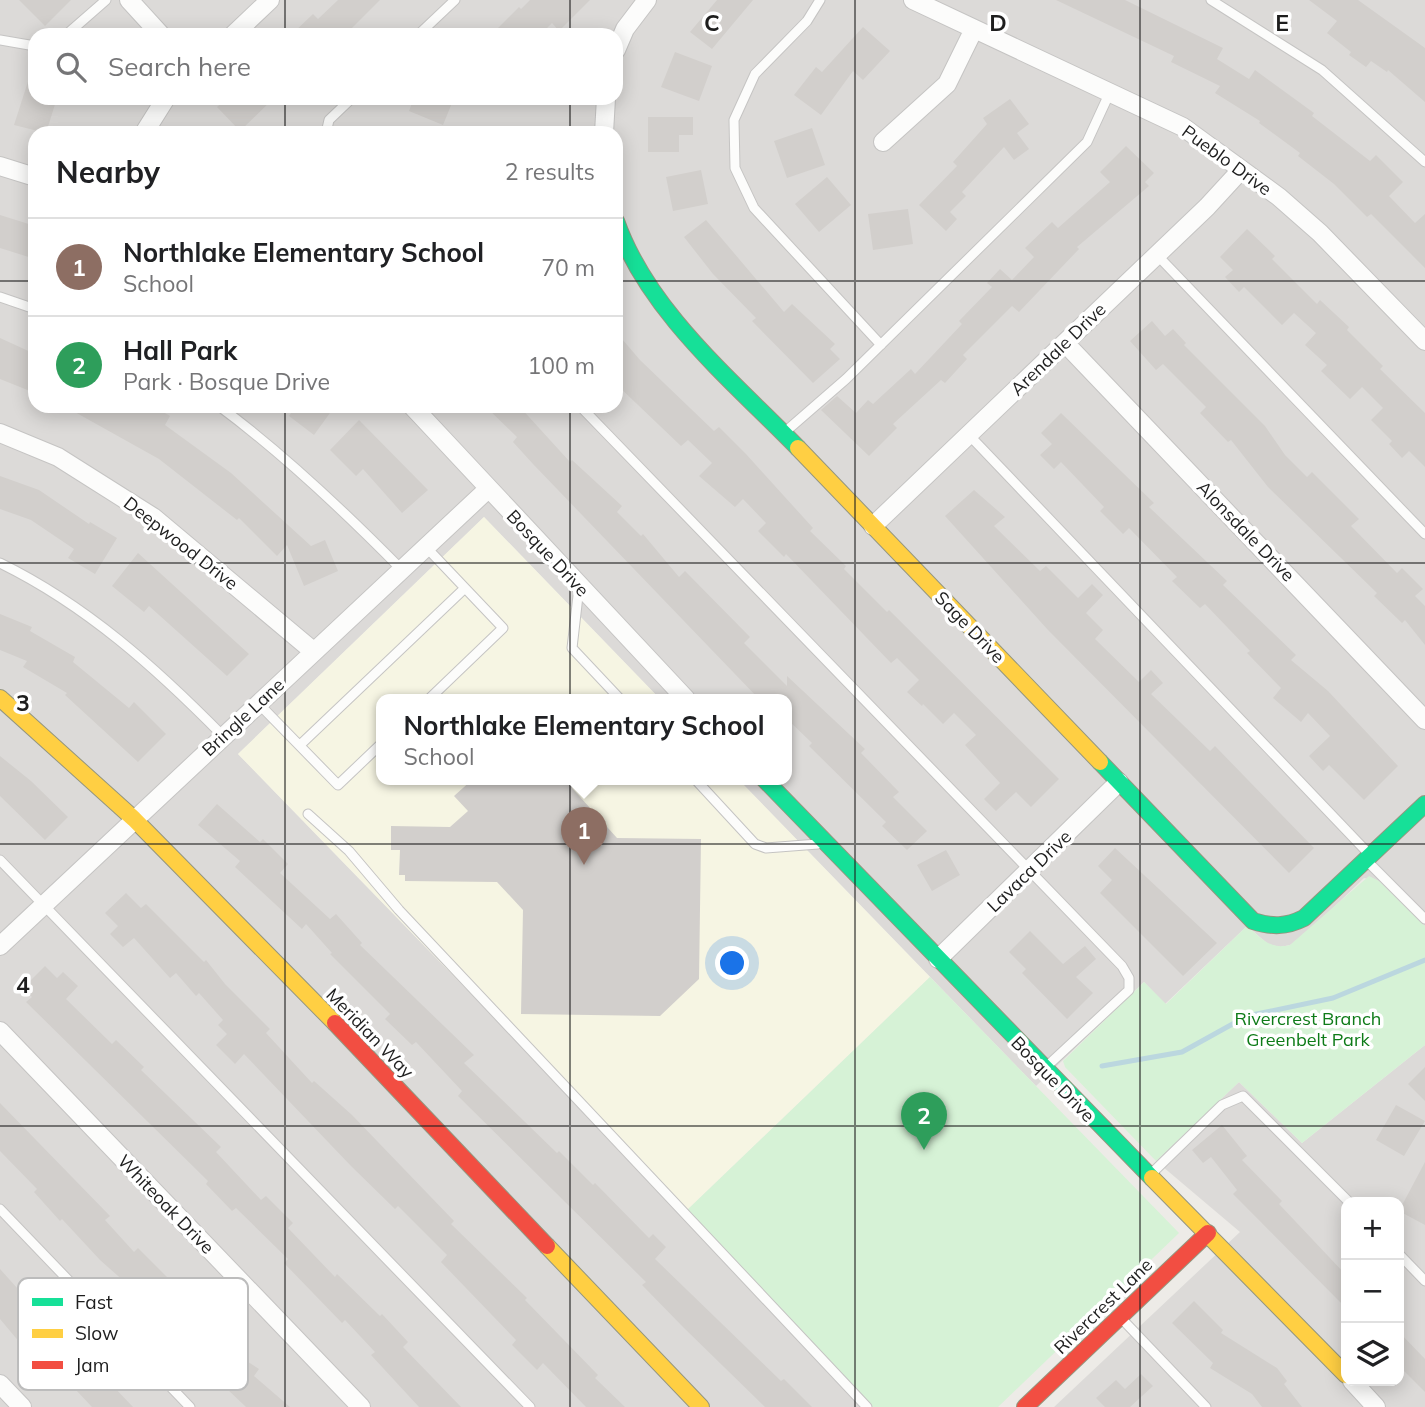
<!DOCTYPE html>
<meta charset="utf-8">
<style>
:root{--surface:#fff;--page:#f2f2f2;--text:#202124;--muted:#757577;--line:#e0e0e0;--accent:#666664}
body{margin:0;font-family:Mulish,sans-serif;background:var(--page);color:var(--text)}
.controls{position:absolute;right:21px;bottom:21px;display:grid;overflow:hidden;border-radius:14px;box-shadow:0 4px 18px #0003}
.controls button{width:63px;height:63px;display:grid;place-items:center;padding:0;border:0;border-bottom:2px solid var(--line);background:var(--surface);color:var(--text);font:35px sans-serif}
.you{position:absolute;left:733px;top:964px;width:24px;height:24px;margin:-18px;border:5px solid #fff;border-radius:50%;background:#1a73e8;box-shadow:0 0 0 10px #1a73e833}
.badge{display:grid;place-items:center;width:46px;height:46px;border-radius:50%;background:var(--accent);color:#fff;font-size:23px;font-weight:700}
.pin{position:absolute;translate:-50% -58px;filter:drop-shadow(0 2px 4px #0008)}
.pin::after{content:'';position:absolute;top:37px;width:24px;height:21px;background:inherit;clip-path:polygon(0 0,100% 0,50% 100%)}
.popup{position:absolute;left:376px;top:694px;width:416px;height:91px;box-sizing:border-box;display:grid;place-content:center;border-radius:14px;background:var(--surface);filter:drop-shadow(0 2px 5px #0005);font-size:23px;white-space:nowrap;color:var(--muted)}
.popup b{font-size:26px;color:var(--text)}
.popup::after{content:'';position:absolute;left:50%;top:100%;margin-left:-14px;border:14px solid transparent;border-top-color:var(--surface)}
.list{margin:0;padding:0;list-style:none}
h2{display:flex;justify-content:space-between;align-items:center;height:91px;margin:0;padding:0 28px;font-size:30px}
h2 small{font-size:23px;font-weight:400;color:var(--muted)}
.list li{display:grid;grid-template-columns:46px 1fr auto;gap:21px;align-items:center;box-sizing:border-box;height:98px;padding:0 28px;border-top:2px solid var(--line)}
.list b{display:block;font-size:26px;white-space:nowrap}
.list p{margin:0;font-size:23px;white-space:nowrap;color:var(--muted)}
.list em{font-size:23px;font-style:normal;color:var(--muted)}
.icon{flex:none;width:38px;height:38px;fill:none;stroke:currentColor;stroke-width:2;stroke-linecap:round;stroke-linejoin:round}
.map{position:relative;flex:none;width:1425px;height:1407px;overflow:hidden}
.search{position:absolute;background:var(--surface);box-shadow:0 4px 18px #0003;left:28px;top:28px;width:595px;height:77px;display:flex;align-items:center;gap:18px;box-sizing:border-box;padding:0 24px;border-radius:21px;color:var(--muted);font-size:26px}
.panel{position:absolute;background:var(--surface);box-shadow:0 4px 18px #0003;left:28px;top:126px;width:595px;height:287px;border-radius:21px}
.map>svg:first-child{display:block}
</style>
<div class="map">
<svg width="1425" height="1407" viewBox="0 0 1425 1407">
<rect width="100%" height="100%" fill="#edebe7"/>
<path fill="#dcdad8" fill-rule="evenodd" d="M0,0H1425V926L1379,881L1364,878L1306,934L1290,945L1280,947L1268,944L1247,926L1165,1004L1144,982L1036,1086L738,779H787V699H660L484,517L238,754L872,1407H0ZM35,35H616V98H35ZM35,133H616V406H35Z
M1425,1045V1407H1054L1240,1232L1156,1161L1239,1082L1302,1143ZM1346,1202H1399V1381H1346Z"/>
<path fill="#f6f5e3" d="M484,517L660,699H381V779H738L930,977L684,1213L238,754Z"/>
<path fill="#d6f2d6" d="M1369,876L1379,881L1425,926V1045L1302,1143L1239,1082L1156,1161L1065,1067L1063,1061L1144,982L1166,1004L1247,926C1261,938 1270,950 1290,945Z
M930,977L1179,1233L998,1407H872L684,1213Z"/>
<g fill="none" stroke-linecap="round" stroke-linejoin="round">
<path stroke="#bbd7df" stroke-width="5" d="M1102,1066L1182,1052L1247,1016L1333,998L1425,960"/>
</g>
<path fill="#d2cfcc" d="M19,0H71L45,26Z
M338,0H380L345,35H291L313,14L318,19Z
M530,0H590L559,31L552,23L540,35H491L519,7L521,9Z
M717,0H753L712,49L690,32Z
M1056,0H1125L1223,48L1217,59L1249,79L1255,70L1314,113L1312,116L1370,161L1376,155L1403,182L1389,196L1415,223L1425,214V268L1371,214L1367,217L1334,184L1298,156L1300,153L1259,123L1260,121L1215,93L1220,86L1171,62L1174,56Z
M1309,0H1358L1425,48V102L1388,70L1387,72L1371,61L1366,67L1349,55L1351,52L1327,33L1337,21Z
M863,27L890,51L863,80L853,71L821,115L794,95L816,67L822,72Z
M675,52L712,66L699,101L661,87Z
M32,69H35V98H57L46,133L14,125Z
M227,98H274L240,131L217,107Z
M414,98H454L443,125L409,111Z
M1010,99L1029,124L1017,133L1029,149L1014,160L1004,147L962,192L966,196L950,212L957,219L946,231L919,205L957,166L953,162L987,124L983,118Z
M648,117H693V135H679V152H648Z
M812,128L825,165L787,178L774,141Z
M1126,146L1154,173L1145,182L1149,186L1077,247L1079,249L1019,312L1012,306L963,355L967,359L945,383L941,380L893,424L897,428L869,456L821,410L837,396L856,413L868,400L873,404L911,369L915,374L962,324L959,321L992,287L987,283L1000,269L1012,280L1034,257L1025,248L1052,222L1058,228L1110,182L1100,172Z
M701,170L708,204L673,211L666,177Z
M827,177L851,205L819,232L795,204Z
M908,209L913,244L873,250L868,214Z
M0,215L35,226V259L0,248Z
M706,220L784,312L792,304L835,344L830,349L840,359L813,383L752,321L756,318L713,274L684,237Z
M1247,229L1275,256L1272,259L1317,304L1320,300L1349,327L1347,330L1383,366L1380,369L1425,413V467L1409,451L1402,458L1389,444L1392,441L1371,420L1383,408L1362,387L1350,399L1321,371L1327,365L1305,345L1316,333L1294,313L1282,325L1244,287L1239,292L1225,277L1233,270L1220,257Z
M1152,321L1165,336L1173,329L1186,343L1184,345L1265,426L1285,455L1307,477L1312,472L1359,519L1351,526L1397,573L1402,568L1423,589L1415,596L1425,606V645L1405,620L1402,623L1374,596L1377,593L1268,487L1231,440L1228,442L1200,413L1206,407L1163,364L1156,370L1130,341Z
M616,332L640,360L714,431L719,427L746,454L813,528L810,531L846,566L844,569L887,612L889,610L1059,779L1031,807L1016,792L996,811L984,799L1000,783L965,745L976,735L954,713L943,724L923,704L922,706L907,692L919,680L897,658L891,663L786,554L784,557L758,531L766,523L743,499L735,507L699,476L712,463L688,440L681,446L616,384Z
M0,338L35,354V393L0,379Z
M64,406H153L170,416L165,425L231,473L311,546L325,540L338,571L304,586L287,545L277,556L239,518L237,520L159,459Z
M296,406H335L314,435L289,416Z
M485,406H519L570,462L572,460L622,506L617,512L641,536L643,534L679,577L685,571L750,637L744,643L787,686V676L865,749L861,753L899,792L893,797L927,831L907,850L882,826L886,822L809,746L812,743L787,719V699H759L533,464L513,442L517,437Z
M1061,413L1154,503L1149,507L1227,581L1223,585L1296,655L1291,660L1328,691L1398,766L1364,800L1329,765L1323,771L1309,756L1330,736L1308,713L1301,722L1273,698L1281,688L1247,653L1250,651L1205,604L1200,608L1172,581L1177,577L1129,528L1123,534L1100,511L1104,507L1061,462L1054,469L1040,455L1052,444L1041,433Z
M359,420L428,490L402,513L363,469L356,476L330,450Z
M0,476L39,490L89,524L90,522L117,538L95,574L68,558L74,549L31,520L0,509Z
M974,490L1005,517L994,526L1040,571L1046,566L1078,598L1092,584L1103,595L1086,613L1103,630L1095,639L1139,682L1151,670L1163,683L1151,694L1210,751L1215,746L1314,848L1289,873L1048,630L945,516Z
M138,553L249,654L227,676L149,606L144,612L112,586Z
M0,614L32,627L30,631L75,657L73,662L129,708L134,702L166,734L138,762L65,695L67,693L23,667L27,661L0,650Z
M0,756L31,781L68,817L45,840L0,796Z
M473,779H572V788L617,838L701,839L699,979L660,1016L521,1014L523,910L497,882L405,881V875H399L400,850H391V826L450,827L468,811L454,796Z
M217,804L260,842L263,839L288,864L280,873L330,919L336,914L362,943L360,945L474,1055L464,1063L557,1153L559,1151L593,1185L595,1183L649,1238L653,1234L666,1247L655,1259L781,1381L784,1379L812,1407H765L684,1328L642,1285L646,1282L458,1096L462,1091L416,1042L412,1045L385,1019L390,1014L330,954L332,953L306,924L302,929L235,867L240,861L198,825Z
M1115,848L1217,943L1183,976L1100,893L1112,880L1098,866Z
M946,850L960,875L932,891L917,865Z
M126,893L141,908L146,904L204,962L206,960L225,984L270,1029L266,1033L312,1083L314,1081L352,1115L454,1221L451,1224L527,1298L525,1300L598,1375L595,1378L625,1407H586L543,1363L537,1370L512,1345L516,1340L441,1262L447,1255L398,1206L395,1209L351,1166L244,1054L235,1064L216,1045L227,1034L218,1025L223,1020L199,993L196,996L176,973L170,978L134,938L123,947L110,934L118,926L105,913Z
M1030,931L1063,964L1085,946L1096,959L1076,977L1093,993L1067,1019L1022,973L1026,969L1009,952Z
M45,966L57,978L63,972L78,986L66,999L112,1044L116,1040L144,1067L141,1070L221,1147L216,1152L261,1200L266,1196L293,1223L288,1228L335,1277L337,1274L380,1316L382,1314L408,1342L403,1347L461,1407H419L371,1355L375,1352L345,1320L342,1323L284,1263L288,1259L236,1208L232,1211L206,1184L208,1181L26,1002L32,997L23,988Z
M1425,1067V1101L1408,1084Z
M0,1103L110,1216L105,1220L134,1252L138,1248L166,1276L198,1310L196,1311L245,1360L259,1369L254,1376L290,1407H246L186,1350L191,1346L144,1299L100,1260L62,1219L60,1221L34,1192L37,1189L0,1151Z
M1396,1105L1425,1121L1404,1156L1376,1140Z
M1222,1125L1247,1156L1242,1160L1282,1201L1279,1204L1346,1275V1308L1233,1194L1237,1190L1211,1157L1203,1163L1192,1150Z
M1425,1162V1225L1399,1211Z
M0,1269L44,1318L39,1323L86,1369L92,1364L133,1407H92L59,1372L53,1377L26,1350L0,1319Z
M1194,1301L1223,1330L1221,1333L1277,1368L1287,1381L1284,1384L1302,1407H1262L1252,1394L1210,1368L1213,1363L1172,1323Z
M1399,1332L1425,1359V1392L1399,1366Z
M1141,1374L1153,1386L1130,1407H1105L1096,1398L1116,1380L1125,1389Z"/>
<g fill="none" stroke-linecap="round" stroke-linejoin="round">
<g stroke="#c5c4c3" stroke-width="11">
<path id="lane" d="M820,0L807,21L755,74L734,120L735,168L754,208L881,345
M1211,0L1322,70L1425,162
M66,35L106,0
M418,35L455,0
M0,40L35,46
M326,133L329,120L352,98
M1157,255L1425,534
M0,297L35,309
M219,406C285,455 344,511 402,570
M580,406L1122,966L1129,978V990L1045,1068
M785,432L846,379L1087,142L1110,92
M969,435L1369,854
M426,547L503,628L429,699
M0,563C86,605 156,668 223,736
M579,587L572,648L620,699
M258,703L338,785L381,744
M300,745L465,588
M695,779L755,844L766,848L818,844
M308,814L349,851L399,910L867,1407
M0,860L530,1407
M1367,861L1425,919
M1152,1173L1222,1105L1243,1096L1349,1202
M0,1209L190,1407
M1399,1254L1425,1281
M1121,1318L1206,1407"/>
</g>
<g stroke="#c5c4c3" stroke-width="20">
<path id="street" d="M129,0L161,35
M913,0L1183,127L1279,197L1320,233L1425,341
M233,35L270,0
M616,50L625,29L647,0
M144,133L166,98
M604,133L606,98
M883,142L947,84L974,29
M0,166L35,177
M1065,343L1425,720
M412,406L686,699
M0,433L58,457L153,517L313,651
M873,526L1207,207L1241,170
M0,946L488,489
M938,959L1119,782
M0,1031L361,1407
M1352,1381L1376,1407
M0,1384L22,1407"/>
</g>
<g stroke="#94967f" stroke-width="18">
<path id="fast" d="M616,221C648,312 733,381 798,448
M1100,762L1253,921C1272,927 1286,927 1304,918L1425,804
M764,779L1152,1178"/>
</g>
<g stroke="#94967f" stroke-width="18">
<path id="slow" d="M798,448L1100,762
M0,698L134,819L335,1023
M1152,1178L1346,1375
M547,1246L701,1407"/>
</g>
<g stroke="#94967f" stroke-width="18">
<path id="jam" d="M335,1023L547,1246
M1025,1407L1208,1233"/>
</g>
<use href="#lane" stroke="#fcfcfb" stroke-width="9"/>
<use href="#street" stroke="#fcfcfb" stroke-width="18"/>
<use href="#fast" stroke="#16e098" stroke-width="16"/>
<use href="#slow" stroke="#ffcf43" stroke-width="16"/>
<use href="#jam" stroke="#f24e42" stroke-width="16"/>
</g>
<path fill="none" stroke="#1e1e1e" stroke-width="2" stroke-opacity="0.55" d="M285,0V35M570,0V35M855,0V1407M1140,0V1407M285,98V133M570,98V133M0,281H35M616,281H1425M285,406V1407M570,406V1407M0,563H1425M0,844H1425M0,1126H1425"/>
<g text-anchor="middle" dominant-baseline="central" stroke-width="7" stroke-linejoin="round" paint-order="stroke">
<g font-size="18" fill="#1e1e1e" stroke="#fff">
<text transform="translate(1227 160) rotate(36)">Pueblo Drive</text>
<text transform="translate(1058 349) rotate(-44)">Arendale Drive</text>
<text transform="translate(1246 531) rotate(46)">Alonsdale Drive</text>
<text transform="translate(181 543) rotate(38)">Deepwood Drive</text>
<text transform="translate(548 553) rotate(47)">Bosque Drive</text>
<text transform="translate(970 627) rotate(46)">Sage Drive</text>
<text transform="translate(243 717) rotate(-43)">Bringle Lane</text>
<text transform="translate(1029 871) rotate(-44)">Lavaca Drive</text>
<text transform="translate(370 1033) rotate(46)">Meridian Way</text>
<text transform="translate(1053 1079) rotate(46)">Bosque Drive</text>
<text transform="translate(166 1204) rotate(46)">Whiteoak Drive</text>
<text transform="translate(1103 1306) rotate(-44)">Rivercrest Lane</text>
</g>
<g font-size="18" fill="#0e7b18" stroke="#fff">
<text x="1308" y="1018">Rivercrest Branch<tspan x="1308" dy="21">Greenbelt Park</tspan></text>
</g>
</g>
<rect x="18" y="1278" width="230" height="112" rx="10" fill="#fff" stroke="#bcbcbc" stroke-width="2"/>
<rect x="32" y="1298" width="31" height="8" fill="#16e098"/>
<rect x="32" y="1329" width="31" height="9" fill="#ffcf43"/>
<rect x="32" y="1361" width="31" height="8" fill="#f24e42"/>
<g font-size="19" fill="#1e1e1e">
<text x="75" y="1309">Fast</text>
<text x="75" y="1340">Slow</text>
<text x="75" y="1372">Jam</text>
</g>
<g font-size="23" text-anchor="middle" font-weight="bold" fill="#1e1e1e" stroke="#fff" stroke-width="7" stroke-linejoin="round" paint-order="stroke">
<text x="712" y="31">C</text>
<text x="998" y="31">D</text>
<text x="1282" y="31">E</text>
<text x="23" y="711">3</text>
<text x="23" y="993">4</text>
</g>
</svg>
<div class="controls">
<button>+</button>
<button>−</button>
<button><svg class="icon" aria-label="layers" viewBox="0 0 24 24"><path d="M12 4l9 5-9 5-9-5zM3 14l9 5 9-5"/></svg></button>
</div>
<div class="you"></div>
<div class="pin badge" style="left:584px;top:865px;background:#8d6e63">1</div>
<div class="popup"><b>Northlake Elementary School</b>School</div>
<div class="pin badge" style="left:924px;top:1150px;background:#2e9e5b">2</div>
<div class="search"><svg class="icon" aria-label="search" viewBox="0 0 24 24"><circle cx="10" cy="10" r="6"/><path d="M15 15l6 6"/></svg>Search here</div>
<section class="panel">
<h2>Nearby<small>2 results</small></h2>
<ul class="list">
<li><span class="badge" style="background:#8d6e63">1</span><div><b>Northlake Elementary School</b><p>School</p></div><em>70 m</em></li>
<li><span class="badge" style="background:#2e9e5b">2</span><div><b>Hall Park</b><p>Park · Bosque Drive</p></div><em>100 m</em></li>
</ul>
</section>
</div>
